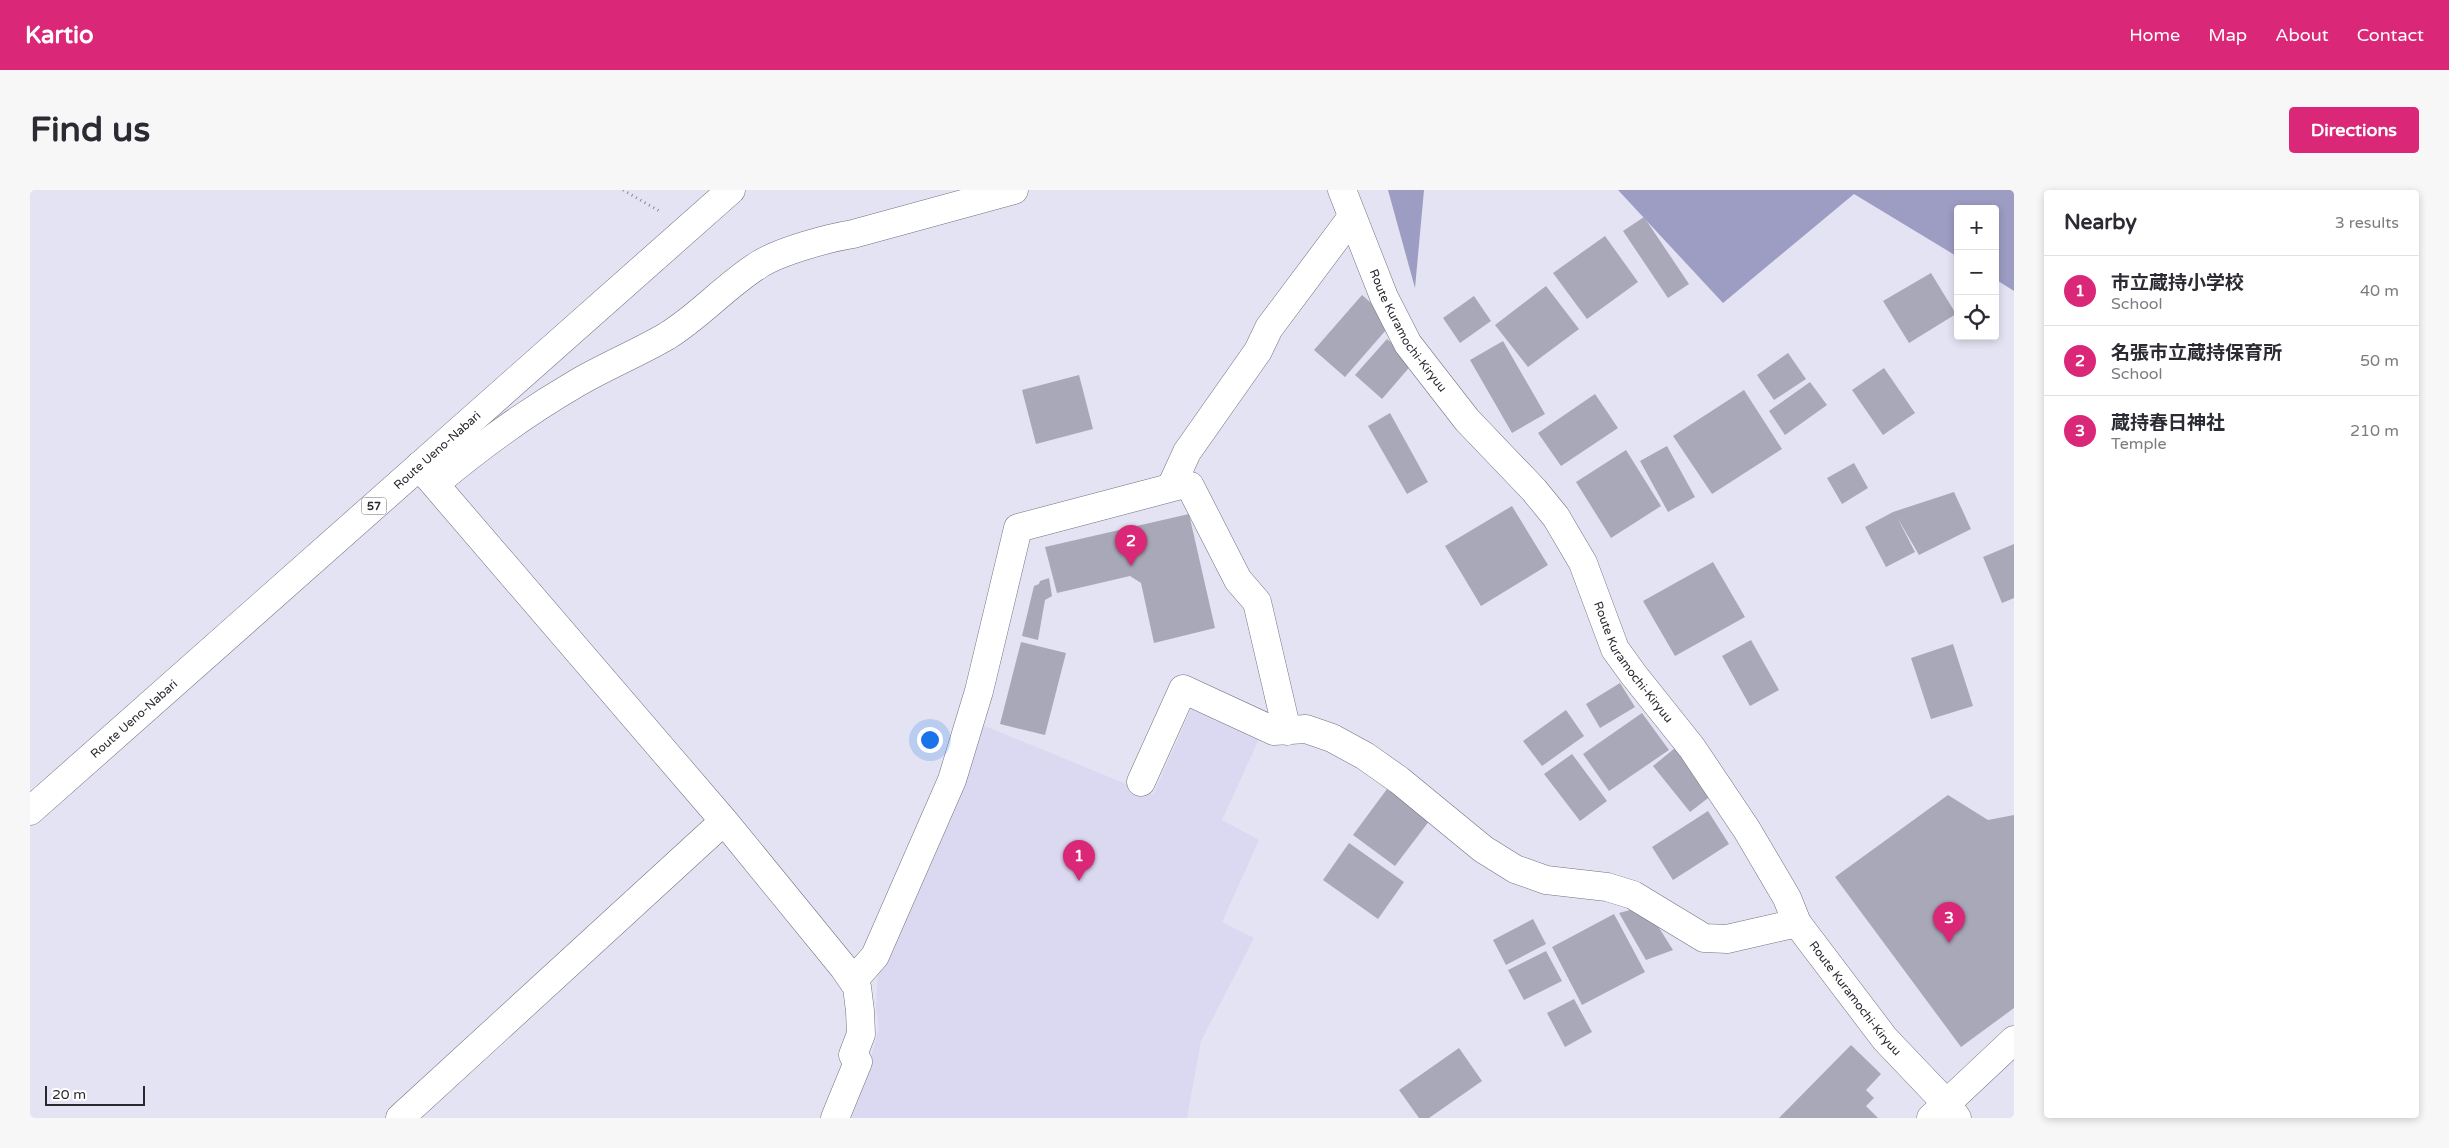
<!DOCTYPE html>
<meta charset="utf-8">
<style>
:root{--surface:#fff;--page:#f7f7f7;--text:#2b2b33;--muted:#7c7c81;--line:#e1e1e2;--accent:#db2777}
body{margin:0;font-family:"Varela Round","Noto Sans JP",sans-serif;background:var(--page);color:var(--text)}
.controls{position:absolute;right:15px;top:15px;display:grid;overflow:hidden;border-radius:5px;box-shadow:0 2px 8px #0003}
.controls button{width:45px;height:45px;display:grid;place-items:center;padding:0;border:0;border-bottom:1px solid var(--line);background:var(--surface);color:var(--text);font:25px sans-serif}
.scale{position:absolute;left:15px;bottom:12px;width:100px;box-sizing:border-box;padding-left:5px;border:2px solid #28282e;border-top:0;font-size:14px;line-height:18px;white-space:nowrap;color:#28282e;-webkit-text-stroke:4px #fff;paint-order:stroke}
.you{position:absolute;left:899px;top:549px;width:18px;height:18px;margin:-12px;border:4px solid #fff;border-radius:50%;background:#1a73e8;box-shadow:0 0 0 8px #1a73e833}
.badge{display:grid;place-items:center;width:32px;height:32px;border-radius:50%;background:var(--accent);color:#fff;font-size:16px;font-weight:700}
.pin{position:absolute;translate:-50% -41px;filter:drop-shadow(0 1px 2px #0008)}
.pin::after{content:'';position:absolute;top:26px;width:18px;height:15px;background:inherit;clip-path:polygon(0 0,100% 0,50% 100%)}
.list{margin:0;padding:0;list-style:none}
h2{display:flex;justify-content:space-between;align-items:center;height:65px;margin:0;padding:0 20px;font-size:21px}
h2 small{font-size:16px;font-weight:400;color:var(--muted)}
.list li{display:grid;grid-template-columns:32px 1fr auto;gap:15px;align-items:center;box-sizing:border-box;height:70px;padding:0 20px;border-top:1px solid var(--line)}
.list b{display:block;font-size:19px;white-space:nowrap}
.list p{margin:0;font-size:16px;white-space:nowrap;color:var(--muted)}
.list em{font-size:16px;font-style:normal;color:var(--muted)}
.icon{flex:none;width:28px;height:28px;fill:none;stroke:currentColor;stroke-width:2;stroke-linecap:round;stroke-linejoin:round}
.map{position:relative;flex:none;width:1984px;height:928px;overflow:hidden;border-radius:5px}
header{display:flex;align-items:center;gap:30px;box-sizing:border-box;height:70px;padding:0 25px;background:var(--accent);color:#fff}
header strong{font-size:24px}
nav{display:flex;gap:28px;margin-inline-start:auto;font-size:18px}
.intro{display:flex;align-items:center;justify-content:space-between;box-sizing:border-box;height:120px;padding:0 30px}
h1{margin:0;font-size:35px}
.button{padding:12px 22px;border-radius:5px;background:var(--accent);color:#fff;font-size:18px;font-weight:700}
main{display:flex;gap:30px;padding:0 30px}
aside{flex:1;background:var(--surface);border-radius:5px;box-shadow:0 2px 8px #0003}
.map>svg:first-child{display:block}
</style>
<header>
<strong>Kartio</strong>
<nav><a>Home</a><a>Map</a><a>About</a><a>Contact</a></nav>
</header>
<div class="intro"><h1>Find us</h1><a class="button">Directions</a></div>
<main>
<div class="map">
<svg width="1984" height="928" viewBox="0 0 1984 928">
<rect width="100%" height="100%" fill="#e3e3f3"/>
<path fill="#dad9f1" d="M1163,515L1230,547L1192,630L1229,650L1192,732L1224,748L1171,851L1157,928H816L838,877L849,839L846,817L848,781L950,534L1123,605Z"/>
<path fill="#9d9cc3" d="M1358,0H1394L1385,98Z
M1588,0H1984V101L1965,89V19H1928V67L1824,4L1693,113Z"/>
<path fill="#a8a8b8" d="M1614,27L1659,94L1638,108L1593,41Z
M1575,46L1608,92L1557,129L1523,83Z
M1901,83L1926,124L1879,153L1853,111Z
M1516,96L1549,139L1498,177L1465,135Z
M1332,105L1363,132L1315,187L1284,160Z
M1444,106L1461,131L1430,153L1413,128Z
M1357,149L1384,172L1352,209L1325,185Z
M1473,151L1515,224L1482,243L1440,170Z
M1758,163L1776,189L1744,210L1727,185Z
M1854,178L1885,223L1853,245L1822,200Z
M1049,185L1063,239L1006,254L992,200Z
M1780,192L1797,215L1755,245L1739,221Z
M1714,200L1752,259L1682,304L1643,246Z
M1565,204L1588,238L1531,276L1508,243Z
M1360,223L1398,292L1377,304L1338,236Z
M1637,256L1665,307L1638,322L1610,271Z
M1596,260L1631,316L1581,348L1546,292Z
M1824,273L1838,298L1812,314L1797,288Z
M1924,302L1941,339L1889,365L1867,327L1885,362L1856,377L1835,337L1863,322Z
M1482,316L1518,375L1451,416L1415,356Z
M1159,324L1185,438L1124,453L1111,393L1100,386L1027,403L1015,357Z
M1984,354V408L1972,413L1953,367Z
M1683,372L1715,427L1645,466L1613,411Z
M1019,388L1022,406L1015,410L1008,450L992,446L1004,396L1009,394L1010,391Z
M1721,450L1749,500L1720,516L1692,466Z
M991,452L1036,463L1015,545L970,534Z
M1923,454L1943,516L1901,529L1881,468Z
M1590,493L1605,517L1570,538L1556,514Z
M1536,520L1554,546L1512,576L1493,551Z
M1612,523L1639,560L1579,601L1553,564Z
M1645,558L1682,605L1660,622L1623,576Z
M1542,564L1577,611L1550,631L1514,584Z
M1357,599L1400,630L1365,676L1323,645Z
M1918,605L1958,630L1984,625V818L1931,857L1805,687Z
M1678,621L1699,654L1643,690L1622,657Z
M1319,653L1374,692L1348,729L1293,690Z
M1600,720L1626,733L1643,760L1616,770L1589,723Z
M1584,724L1615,782L1552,815L1522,757Z
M1503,729L1516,754L1476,775L1463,750Z
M1516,761L1532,791L1494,810L1478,780Z
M1544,809L1562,842L1535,857L1517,823Z
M1821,855L1851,884L1836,900L1844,908L1836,916L1848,928H1749Z
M1429,858L1452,891L1399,928H1389L1369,900Z"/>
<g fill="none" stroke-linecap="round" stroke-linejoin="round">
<g stroke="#717180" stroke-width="29">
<path id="minor" d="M389,276L694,631L814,778L827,797L830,821L831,844L823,865L828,872L805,928
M405,294C449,257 497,222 547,193C576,176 608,163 637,146C671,125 696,95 730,74C751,61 798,48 823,44L984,0
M1141,297L1157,262L1228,161L1239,138L1322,27
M1111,592L1153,499L1244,541L1276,539L1302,548L1335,566L1369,590L1453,659L1485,679L1516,690L1577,697L1603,705L1674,748L1697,749L1767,733
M823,791L845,766L922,590L949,501L988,338L1151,295L1160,296L1208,390L1227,412L1257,541
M370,928L694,631
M1901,928L1984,850"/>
</g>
<g stroke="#717180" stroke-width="29">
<g id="major">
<path id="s1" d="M1312,0L1354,107L1378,154L1437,230L1504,300L1526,327L1553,373L1585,459L1603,484L1662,558L1717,640L1757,708L1767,733L1855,849L1916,913L1927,928"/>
<path id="s2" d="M0,621L701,0"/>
</g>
</g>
<path stroke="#8a8a95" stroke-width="3" stroke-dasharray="1 4" stroke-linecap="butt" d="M593,0L631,22"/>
<use href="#minor" stroke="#fff" stroke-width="28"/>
<use href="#major" stroke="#fff" stroke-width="28"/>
</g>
<g text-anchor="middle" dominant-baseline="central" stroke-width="4" stroke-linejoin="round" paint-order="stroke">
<rect fill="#fff" stroke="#68686d" stroke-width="1" x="331.5" y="307.5" width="25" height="17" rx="4"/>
<g font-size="11" font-weight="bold" fill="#28282e">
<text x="344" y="316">57</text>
</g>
<g font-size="12" fill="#28282e" stroke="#fff">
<text stroke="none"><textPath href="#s1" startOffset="156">Route Kuramochi-Kiryuu</textPath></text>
<text stroke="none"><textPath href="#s2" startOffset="544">Route Ueno-Nabari</textPath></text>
<text stroke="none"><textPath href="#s1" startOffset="561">Route Kuramochi-Kiryuu</textPath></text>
<text stroke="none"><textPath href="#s2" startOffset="139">Route Ueno-Nabari</textPath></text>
<text stroke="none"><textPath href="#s1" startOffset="966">Route Kuramochi-Kiryuu</textPath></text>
</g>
</g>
</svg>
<div class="controls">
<button>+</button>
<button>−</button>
<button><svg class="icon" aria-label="locate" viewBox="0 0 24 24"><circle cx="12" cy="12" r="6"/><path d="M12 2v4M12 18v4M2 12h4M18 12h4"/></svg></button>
</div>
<div class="scale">20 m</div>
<div class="you"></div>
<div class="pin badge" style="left:1049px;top:691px">1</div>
<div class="pin badge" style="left:1101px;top:376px">2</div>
<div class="pin badge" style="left:1919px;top:753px">3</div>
</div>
<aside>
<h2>Nearby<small>3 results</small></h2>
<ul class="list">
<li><span class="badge">1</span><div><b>市立蔵持小学校</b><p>School</p></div><em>40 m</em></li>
<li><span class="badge">2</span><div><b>名張市立蔵持保育所</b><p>School</p></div><em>50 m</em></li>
<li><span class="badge">3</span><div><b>蔵持春日神社</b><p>Temple</p></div><em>210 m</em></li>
</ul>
</aside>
</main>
